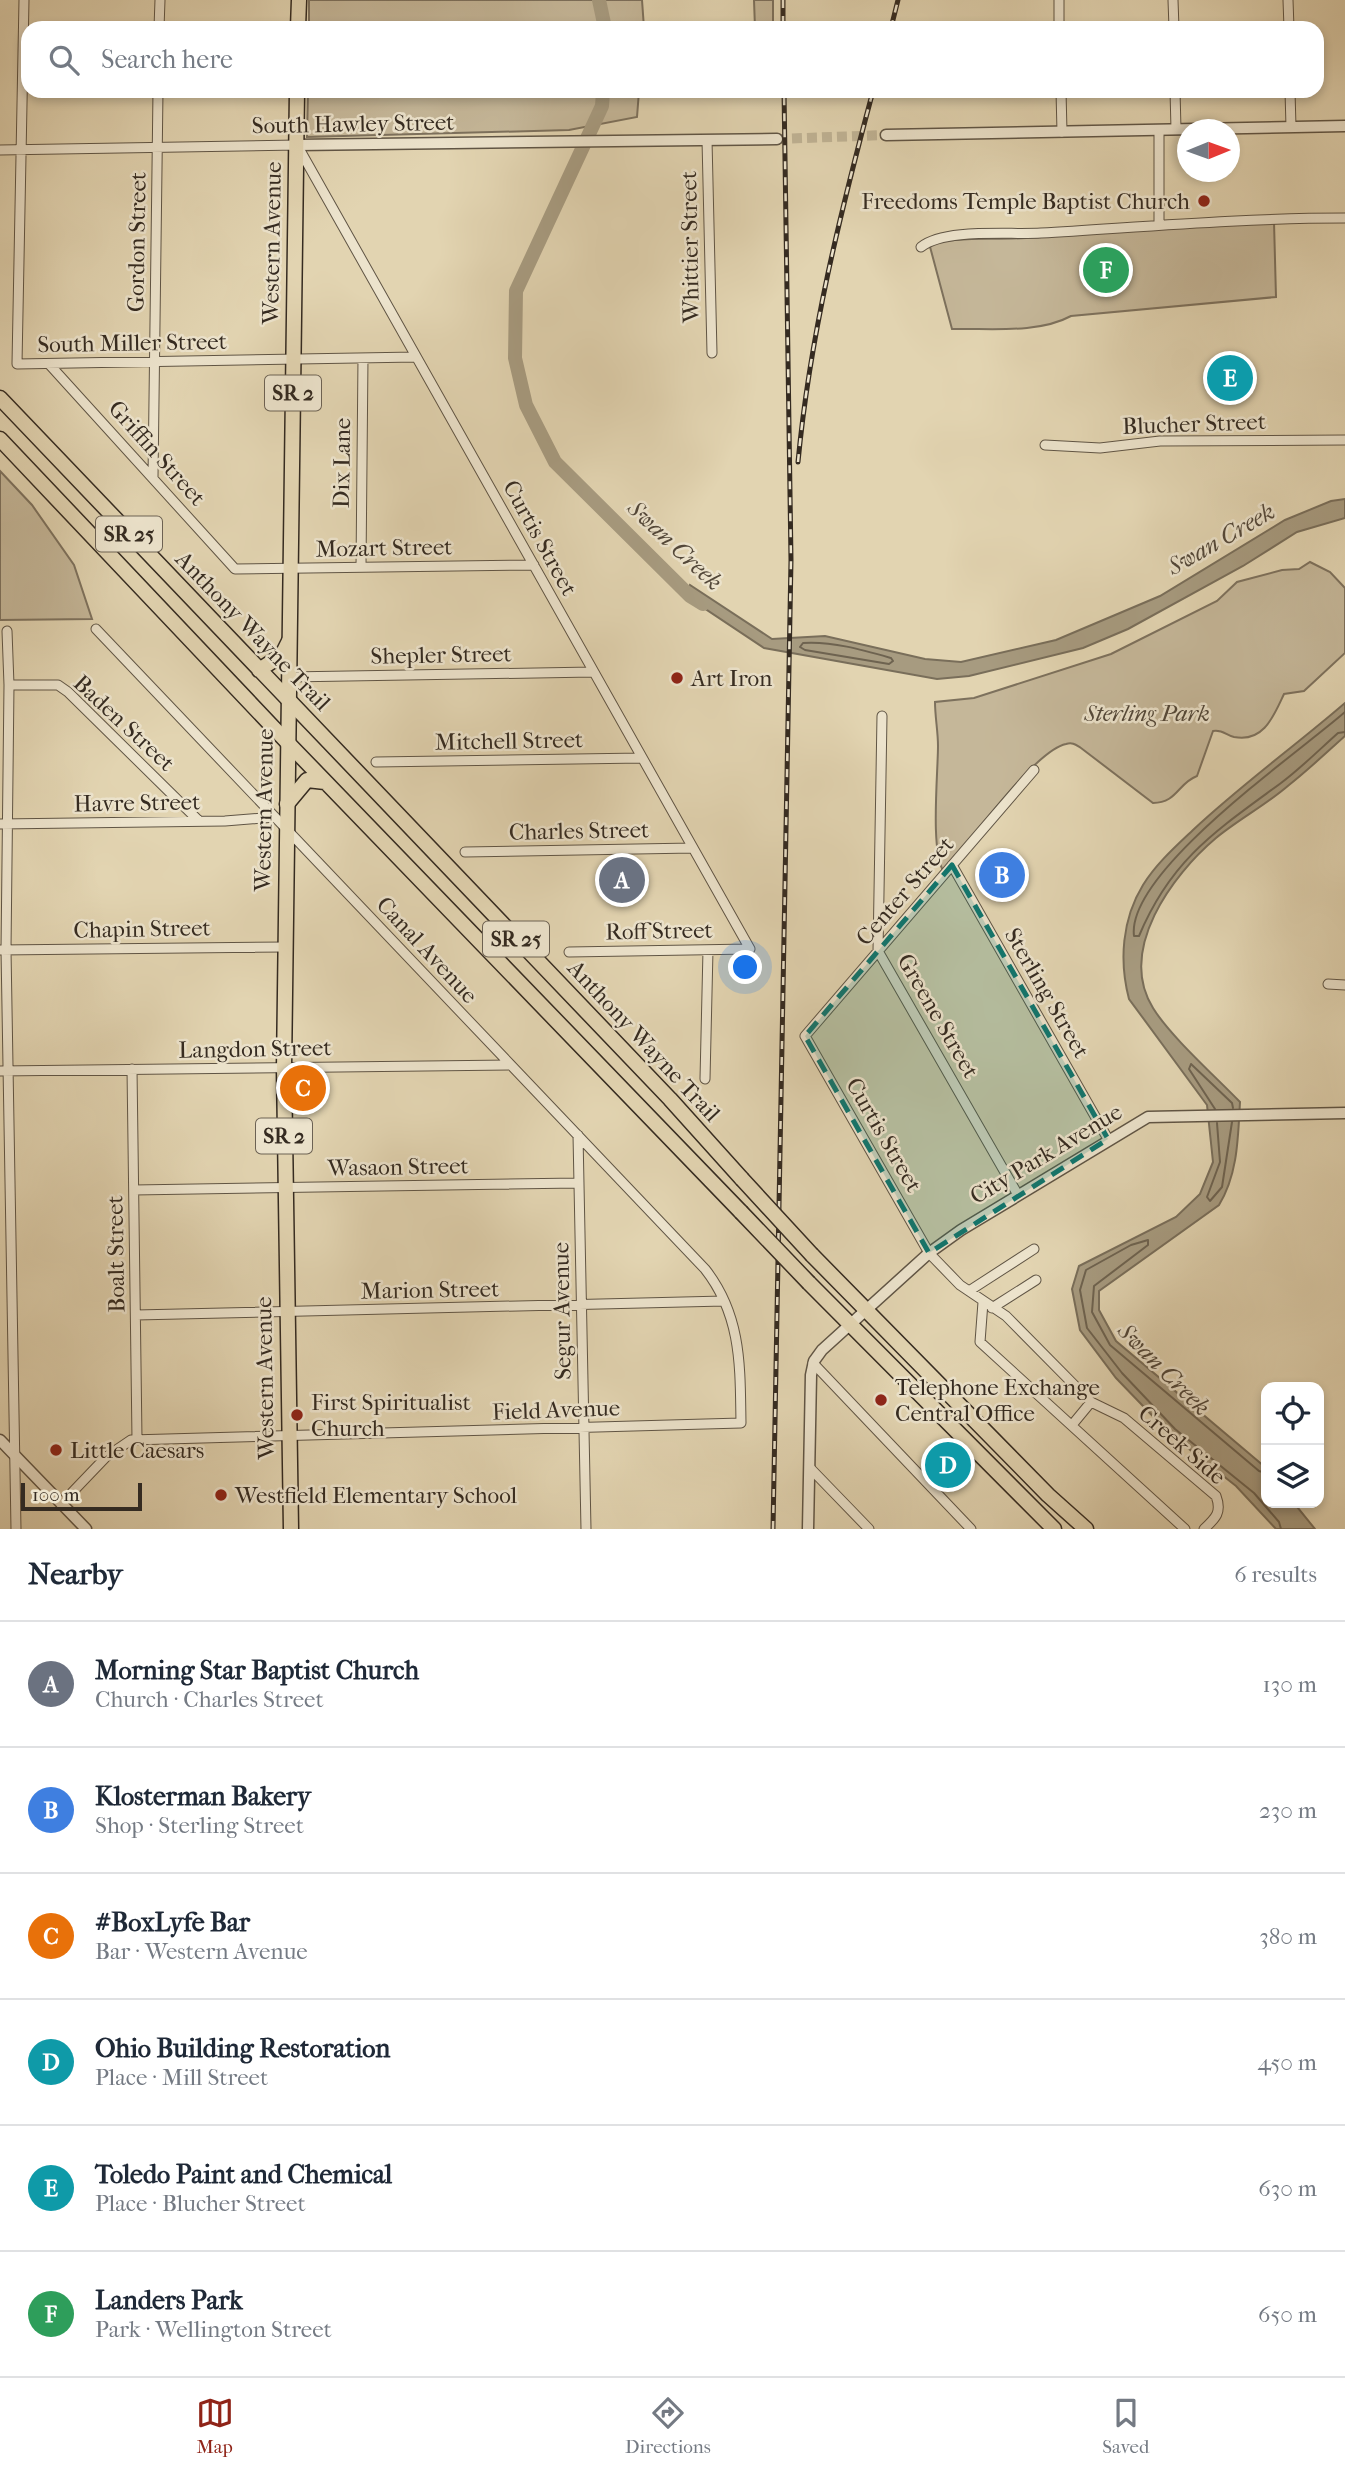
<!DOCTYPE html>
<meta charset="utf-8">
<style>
:root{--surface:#fff;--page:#f2f2f3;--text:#1f2937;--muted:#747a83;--line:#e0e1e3;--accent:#8f2418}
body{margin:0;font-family:"IM FELL French Canon",serif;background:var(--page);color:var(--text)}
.controls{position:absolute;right:21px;bottom:21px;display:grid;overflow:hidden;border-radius:14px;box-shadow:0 4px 10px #0003}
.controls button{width:63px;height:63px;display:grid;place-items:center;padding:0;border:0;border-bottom:2px solid var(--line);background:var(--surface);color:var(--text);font:35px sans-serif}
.compass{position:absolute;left:1177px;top:119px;width:63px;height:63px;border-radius:50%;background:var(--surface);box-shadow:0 4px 10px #0003;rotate:89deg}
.scale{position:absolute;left:21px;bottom:18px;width:121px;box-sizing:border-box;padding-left:7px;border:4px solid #352b21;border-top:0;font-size:19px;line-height:24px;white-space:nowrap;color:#352b21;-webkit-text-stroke:5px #ece3cc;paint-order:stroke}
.you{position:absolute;left:746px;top:968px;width:24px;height:24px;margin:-18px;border:5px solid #fff;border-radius:50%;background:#1a73e8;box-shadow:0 0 0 10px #1a73e833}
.badge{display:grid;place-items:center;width:46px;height:46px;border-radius:50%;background:var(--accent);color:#fff;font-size:23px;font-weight:700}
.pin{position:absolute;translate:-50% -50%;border:4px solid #fff;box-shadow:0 2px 7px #0006}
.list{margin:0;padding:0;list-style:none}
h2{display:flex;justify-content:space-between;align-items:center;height:91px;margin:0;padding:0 28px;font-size:30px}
h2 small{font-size:23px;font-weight:400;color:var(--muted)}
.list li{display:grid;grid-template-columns:46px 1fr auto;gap:21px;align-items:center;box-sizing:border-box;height:126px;padding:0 28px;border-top:2px solid var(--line)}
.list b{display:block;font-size:26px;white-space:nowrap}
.list p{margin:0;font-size:23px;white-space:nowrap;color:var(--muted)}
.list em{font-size:23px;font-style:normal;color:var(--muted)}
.icon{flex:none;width:38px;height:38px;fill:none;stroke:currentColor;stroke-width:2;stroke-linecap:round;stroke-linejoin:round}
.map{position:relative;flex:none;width:1345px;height:1529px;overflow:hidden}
.search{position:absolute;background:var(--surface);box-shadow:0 4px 10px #0003;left:21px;right:21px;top:21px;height:77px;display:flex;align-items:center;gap:18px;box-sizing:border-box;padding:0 24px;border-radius:21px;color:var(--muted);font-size:26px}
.sheet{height:847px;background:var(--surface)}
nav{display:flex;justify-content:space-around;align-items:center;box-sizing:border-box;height:98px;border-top:2px solid var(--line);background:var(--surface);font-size:19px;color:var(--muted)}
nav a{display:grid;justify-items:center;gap:4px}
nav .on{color:var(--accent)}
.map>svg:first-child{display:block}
</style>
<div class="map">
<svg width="1345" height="1529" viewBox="0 0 1345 1529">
<rect width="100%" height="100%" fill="#e2d4b1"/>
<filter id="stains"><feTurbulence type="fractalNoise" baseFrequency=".00286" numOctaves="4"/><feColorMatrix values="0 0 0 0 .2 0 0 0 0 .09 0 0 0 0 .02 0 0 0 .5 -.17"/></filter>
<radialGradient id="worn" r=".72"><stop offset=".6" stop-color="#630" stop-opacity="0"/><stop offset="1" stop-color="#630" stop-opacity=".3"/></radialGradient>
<path fill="#c5b799" stroke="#7d715d" stroke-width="2" d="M309,0H642L644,28H309Z
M754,0H773V28H755Z
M308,91H639L637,117L569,130L307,137Z
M1274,222L1276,297L1071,316C1038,334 989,328 952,329L929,243C961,237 993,240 1026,238C1109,232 1191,225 1274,222Z
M0,471L32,505L74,565L92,619L0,620Z
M1310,562L1330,572L1345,588V653L1304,691L1284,694C1274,715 1264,743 1234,737C1226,735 1222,729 1213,731L1197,776C1178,783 1177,803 1153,803L1081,748C1076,745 1073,742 1066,744C1035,750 967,845 944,872C930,853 938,773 938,746C938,731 935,717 935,702L974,698L1111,654L1217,601L1237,582L1282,570L1299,569Z"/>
<path fill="#a79b80" stroke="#796e5a" stroke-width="2" d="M1345,499V518L1297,532L1243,566L1128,629L1083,648L969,676L937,679L764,648L686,596L690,585L772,639L825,636L925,659L961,662L1056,640L1160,596L1285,520L1331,501Z
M1345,703V736C1326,753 1308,770 1289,785C1266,805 1239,819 1216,838C1172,875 1117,950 1153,1008C1171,1037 1215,1076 1240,1102C1238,1137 1238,1174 1219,1205L1099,1291V1310L1116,1341L1265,1467L1266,1503H1294L1315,1529H1276L1236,1486L1170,1434L1116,1378L1080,1330L1072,1289L1079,1266L1176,1217L1200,1194L1213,1162L1207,1105L1129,999C1119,961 1122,919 1143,885C1156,864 1175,847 1193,830C1241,785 1295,746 1345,703Z"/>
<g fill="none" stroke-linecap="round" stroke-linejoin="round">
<path stroke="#6e6350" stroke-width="2" d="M803,643C832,641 863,650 891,658L893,661L889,664L805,650L800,647Z
M1345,712C1297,754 1126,872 1134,936H1139C1171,859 1217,830 1281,783C1301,768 1319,750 1338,733L1345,732
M1215,1109L1189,1069L1191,1064L1232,1103L1233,1108
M1217,1123L1220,1162L1207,1197L1210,1201L1222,1187L1232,1122
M1266,1473L1259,1471L1110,1345L1092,1312L1094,1286L1148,1245V1240L1131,1245L1086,1270L1080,1290L1087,1328L1122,1373L1175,1429L1254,1493L1279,1522L1281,1529"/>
<path stroke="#a79b80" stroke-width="14" d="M599,0L605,28
M603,91L602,106L516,291L515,358L526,405L555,462L690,596L703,604"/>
<path stroke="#bfb294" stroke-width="10" stroke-dasharray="10 5" stroke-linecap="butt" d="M777,139L886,135"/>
<g stroke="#605545" stroke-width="11">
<path id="minor" d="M24,0L17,364L416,357
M1059,0V28
M1173,0L1174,28
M1288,0L1289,28
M159,28L160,0
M1061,91L1062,132
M1175,91L1176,129
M1290,91L1291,127
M707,140L712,353
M0,150L297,145L750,949L569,952
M1159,223V130
M921,247C945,228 1009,235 1041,233C1142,227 1243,218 1345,218
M49,364L235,569L534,565
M1045,445L1100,448L1160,441L1345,440
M153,477L158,91
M361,567L363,358
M7,631L9,685L6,950L16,1529
M289,677L593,672
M9,685H58L68,692L199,821
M882,716L878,951L1018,1195
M376,762L642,758
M1034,770L805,1036L929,1253L960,1285L1006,1316L1091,1402L1124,1418L1216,1496C1222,1512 1216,1518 1204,1529
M0,824L225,821L275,817
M465,852L693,848
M952,865L1108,1139
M0,950L285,947
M1328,984L1345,985
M132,1069L137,1439
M0,1071L511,1065
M705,1079L708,950
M578,1135L586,1529
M134,1190L578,1183
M969,1291L1034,1249
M983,1302L980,1342L1185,1529
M992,1308L1036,1280
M136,1315L724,1301
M813,1363L971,1529
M1072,1425L1091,1402
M810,1468L869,1529
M61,1504L106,1457L131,1440L741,1423C740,1367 742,1316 705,1269L96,629"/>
</g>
<g stroke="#605545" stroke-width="13">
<path id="tertiary" d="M886,135L1345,126
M297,145L777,139
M0,1440L86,1529
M808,1529L811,1375L814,1361L822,1350L929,1253L961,1230L1148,1117L1345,1113"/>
</g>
<g stroke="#352b21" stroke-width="17">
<path id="primary" d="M298,28L299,0
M291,1529L284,1068L297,91"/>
</g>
<g stroke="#352b21" stroke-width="17">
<path id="trunk" d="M0,398L670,1099L742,1179
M0,439L288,743L741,1212
M259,670L282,655L289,641
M287,804L307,780L325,782
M812,1255L1048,1495L1086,1529
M809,1283L1054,1529"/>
</g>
<use href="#minor" stroke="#ece3cc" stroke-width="9"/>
<use href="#tertiary" stroke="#ece3cc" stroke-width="10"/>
<use href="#primary" stroke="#e2d4b1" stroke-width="14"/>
<use href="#trunk" stroke="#e2d4b1" stroke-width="14"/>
<g stroke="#352b21" stroke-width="5">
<path id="rail" d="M783,0V28
M891,28L898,0
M798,462C810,335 840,214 873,91
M773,1529L791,560L784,91"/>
</g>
<use href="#rail" stroke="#ece3cc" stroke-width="2.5" stroke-dasharray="8" stroke-linecap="butt"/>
<g stroke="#352b21" stroke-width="17" stroke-linecap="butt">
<path id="trunk-bridge" d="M742,1179L812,1255
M741,1212L809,1283"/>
</g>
<use href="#trunk-bridge" stroke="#e2d4b1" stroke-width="14"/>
</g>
<path fill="#0f766e" fill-opacity="0.2" stroke="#0f766e" stroke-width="5" stroke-dasharray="14 9" stroke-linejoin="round" d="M952,865L1108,1139L929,1253L805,1036Z"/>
<g fill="#8f2418" stroke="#ece3cc" stroke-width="2.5">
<circle cx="1204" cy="201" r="7"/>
<circle cx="677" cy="678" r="7"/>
<circle cx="881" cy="1400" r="7"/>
<circle cx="297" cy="1415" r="7"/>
<circle cx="56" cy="1450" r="7"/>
<circle cx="221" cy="1495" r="7"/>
</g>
<g text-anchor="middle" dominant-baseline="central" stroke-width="5" stroke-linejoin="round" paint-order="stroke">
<g fill="#ece3cc" stroke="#6c6254" stroke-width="2">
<rect x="265" y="375.5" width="56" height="35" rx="5"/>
<rect x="96" y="516.5" width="66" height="35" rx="5"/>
<rect x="483" y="921.5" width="66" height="35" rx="5"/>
<rect x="256" y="1118.5" width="56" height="35" rx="5"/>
</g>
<g font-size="21" font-weight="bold" fill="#352b21">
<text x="293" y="393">SR 2</text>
<text x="129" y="534">SR 25</text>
<text x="516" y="939">SR 25</text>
<text x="284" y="1136">SR 2</text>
</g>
<g font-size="23" fill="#352b21" stroke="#ece3cc">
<text transform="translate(353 124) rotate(-1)">South Hawley Street</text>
<text transform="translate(137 242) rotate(-89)">Gordon Street</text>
<text transform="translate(272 243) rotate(-89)">Western Avenue</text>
<text transform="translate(690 247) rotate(-91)">Whittier Street</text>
<text transform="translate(132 343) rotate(-1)">South Miller Street</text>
<text transform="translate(1194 424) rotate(-2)">Blucher Street</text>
<text transform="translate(157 453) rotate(48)">Griffin Street</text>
<text transform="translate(342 463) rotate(-89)">Dix Lane</text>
<text transform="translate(540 538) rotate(61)">Curtis Street</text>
<text transform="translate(384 548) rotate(-1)">Mozart Street</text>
<text transform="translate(253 631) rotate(46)">Anthony Wayne Trail</text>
<text transform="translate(441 655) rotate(-1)">Shepler Street</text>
<text transform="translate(124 723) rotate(43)">Baden Street</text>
<text transform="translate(509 741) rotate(-1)">Mitchell Street</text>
<text transform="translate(137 803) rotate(-1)">Havre Street</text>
<text transform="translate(264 810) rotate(-89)">Western Avenue</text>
<text transform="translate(579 831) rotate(-1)">Charles Street</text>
<text transform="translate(905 891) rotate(-49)">Center Street</text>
<text transform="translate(142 929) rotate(-1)">Chapin Street</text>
<text transform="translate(659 931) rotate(-1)">Roff Street</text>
<text transform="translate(427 950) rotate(47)">Canal Avenue</text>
<text transform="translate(1047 993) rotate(60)">Sterling Street</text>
<text transform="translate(938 1016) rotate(60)">Greene Street</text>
<text transform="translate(644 1041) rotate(47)">Anthony Wayne Trail</text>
<text transform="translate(255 1049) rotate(-1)">Langdon Street</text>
<text transform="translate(884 1135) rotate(60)">Curtis Street</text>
<text transform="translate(1046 1154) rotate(-31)">City Park Avenue</text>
<text transform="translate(398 1167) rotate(-1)">Wasaon Street</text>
<text transform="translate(116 1254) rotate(-91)">Boalt Street</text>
<text transform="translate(430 1290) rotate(-1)">Marion Street</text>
<text transform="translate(562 1311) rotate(-91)">Segur Avenue</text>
<text transform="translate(265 1378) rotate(-91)">Western Avenue</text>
<text transform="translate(556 1410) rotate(-2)">Field Avenue</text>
<text transform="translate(1182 1445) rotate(41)">Creek Side</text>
</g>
<g font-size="23" fill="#352b21" stroke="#ece3cc" text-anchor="start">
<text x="1190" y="201" text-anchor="end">Freedoms Temple Baptist Church</text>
<text x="691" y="678">Art Iron</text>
<text x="895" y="1387">Telephone Exchange<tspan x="895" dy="26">Central Office</tspan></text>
<text x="311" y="1402">First Spiritualist<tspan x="311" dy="26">Church</tspan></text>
<text x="70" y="1450">Little Caesars</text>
<text x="235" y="1495">Westfield Elementary School</text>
</g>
<g font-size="23" font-style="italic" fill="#524739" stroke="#ece3cc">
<text x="1147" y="713">Sterling Park</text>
</g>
<g font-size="24" font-style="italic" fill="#524739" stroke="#ece3cc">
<text transform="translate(1221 539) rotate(-30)">Swan Creek</text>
<text transform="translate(675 545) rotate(43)">Swan Creek</text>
<text transform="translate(1164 1369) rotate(45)">Swan Creek</text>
</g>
</g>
<rect width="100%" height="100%" filter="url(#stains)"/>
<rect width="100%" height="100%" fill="url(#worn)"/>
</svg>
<div class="controls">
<button><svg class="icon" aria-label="locate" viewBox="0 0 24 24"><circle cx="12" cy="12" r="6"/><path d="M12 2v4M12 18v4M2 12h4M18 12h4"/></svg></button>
<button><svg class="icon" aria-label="layers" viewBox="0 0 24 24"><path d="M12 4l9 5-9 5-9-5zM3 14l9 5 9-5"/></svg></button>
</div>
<svg class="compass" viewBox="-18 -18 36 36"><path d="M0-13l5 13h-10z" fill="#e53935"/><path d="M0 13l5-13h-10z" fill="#747a83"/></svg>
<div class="scale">100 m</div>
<div class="you"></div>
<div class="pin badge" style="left:622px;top:880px;background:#6b7280">A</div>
<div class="pin badge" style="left:1002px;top:875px;background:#3f7fe0">B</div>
<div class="pin badge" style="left:303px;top:1088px;background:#e8710a">C</div>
<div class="pin badge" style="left:948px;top:1465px;background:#0f9aa8">D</div>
<div class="pin badge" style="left:1230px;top:378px;background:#0f9aa8">E</div>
<div class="pin badge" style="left:1106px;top:270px;background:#2e9e5b">F</div>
<div class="search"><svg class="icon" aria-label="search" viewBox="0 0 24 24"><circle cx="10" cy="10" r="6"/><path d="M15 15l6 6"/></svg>Search here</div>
</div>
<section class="sheet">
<h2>Nearby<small>6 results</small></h2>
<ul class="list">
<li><span class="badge" style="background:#6b7280">A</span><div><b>Morning Star Baptist Church</b><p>Church · Charles Street</p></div><em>130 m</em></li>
<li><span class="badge" style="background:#3f7fe0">B</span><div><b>Klosterman Bakery</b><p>Shop · Sterling Street</p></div><em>230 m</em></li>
<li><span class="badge" style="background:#e8710a">C</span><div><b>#BoxLyfe Bar</b><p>Bar · Western Avenue</p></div><em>380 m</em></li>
<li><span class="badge" style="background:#0f9aa8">D</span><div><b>Ohio Building Restoration</b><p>Place · Mill Street</p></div><em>450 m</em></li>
<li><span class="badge" style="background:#0f9aa8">E</span><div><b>Toledo Paint and Chemical</b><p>Place · Blucher Street</p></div><em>630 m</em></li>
<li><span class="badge" style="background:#2e9e5b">F</span><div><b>Landers Park</b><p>Park · Wellington Street</p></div><em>650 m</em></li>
</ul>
</section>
<nav>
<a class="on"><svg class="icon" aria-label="map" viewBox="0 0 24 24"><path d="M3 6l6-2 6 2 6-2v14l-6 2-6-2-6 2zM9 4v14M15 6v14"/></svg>Map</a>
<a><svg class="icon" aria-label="directions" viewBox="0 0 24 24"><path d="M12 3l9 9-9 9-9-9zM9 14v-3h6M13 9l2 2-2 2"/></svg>Directions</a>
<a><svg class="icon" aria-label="saved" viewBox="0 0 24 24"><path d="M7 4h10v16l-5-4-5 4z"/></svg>Saved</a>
</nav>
